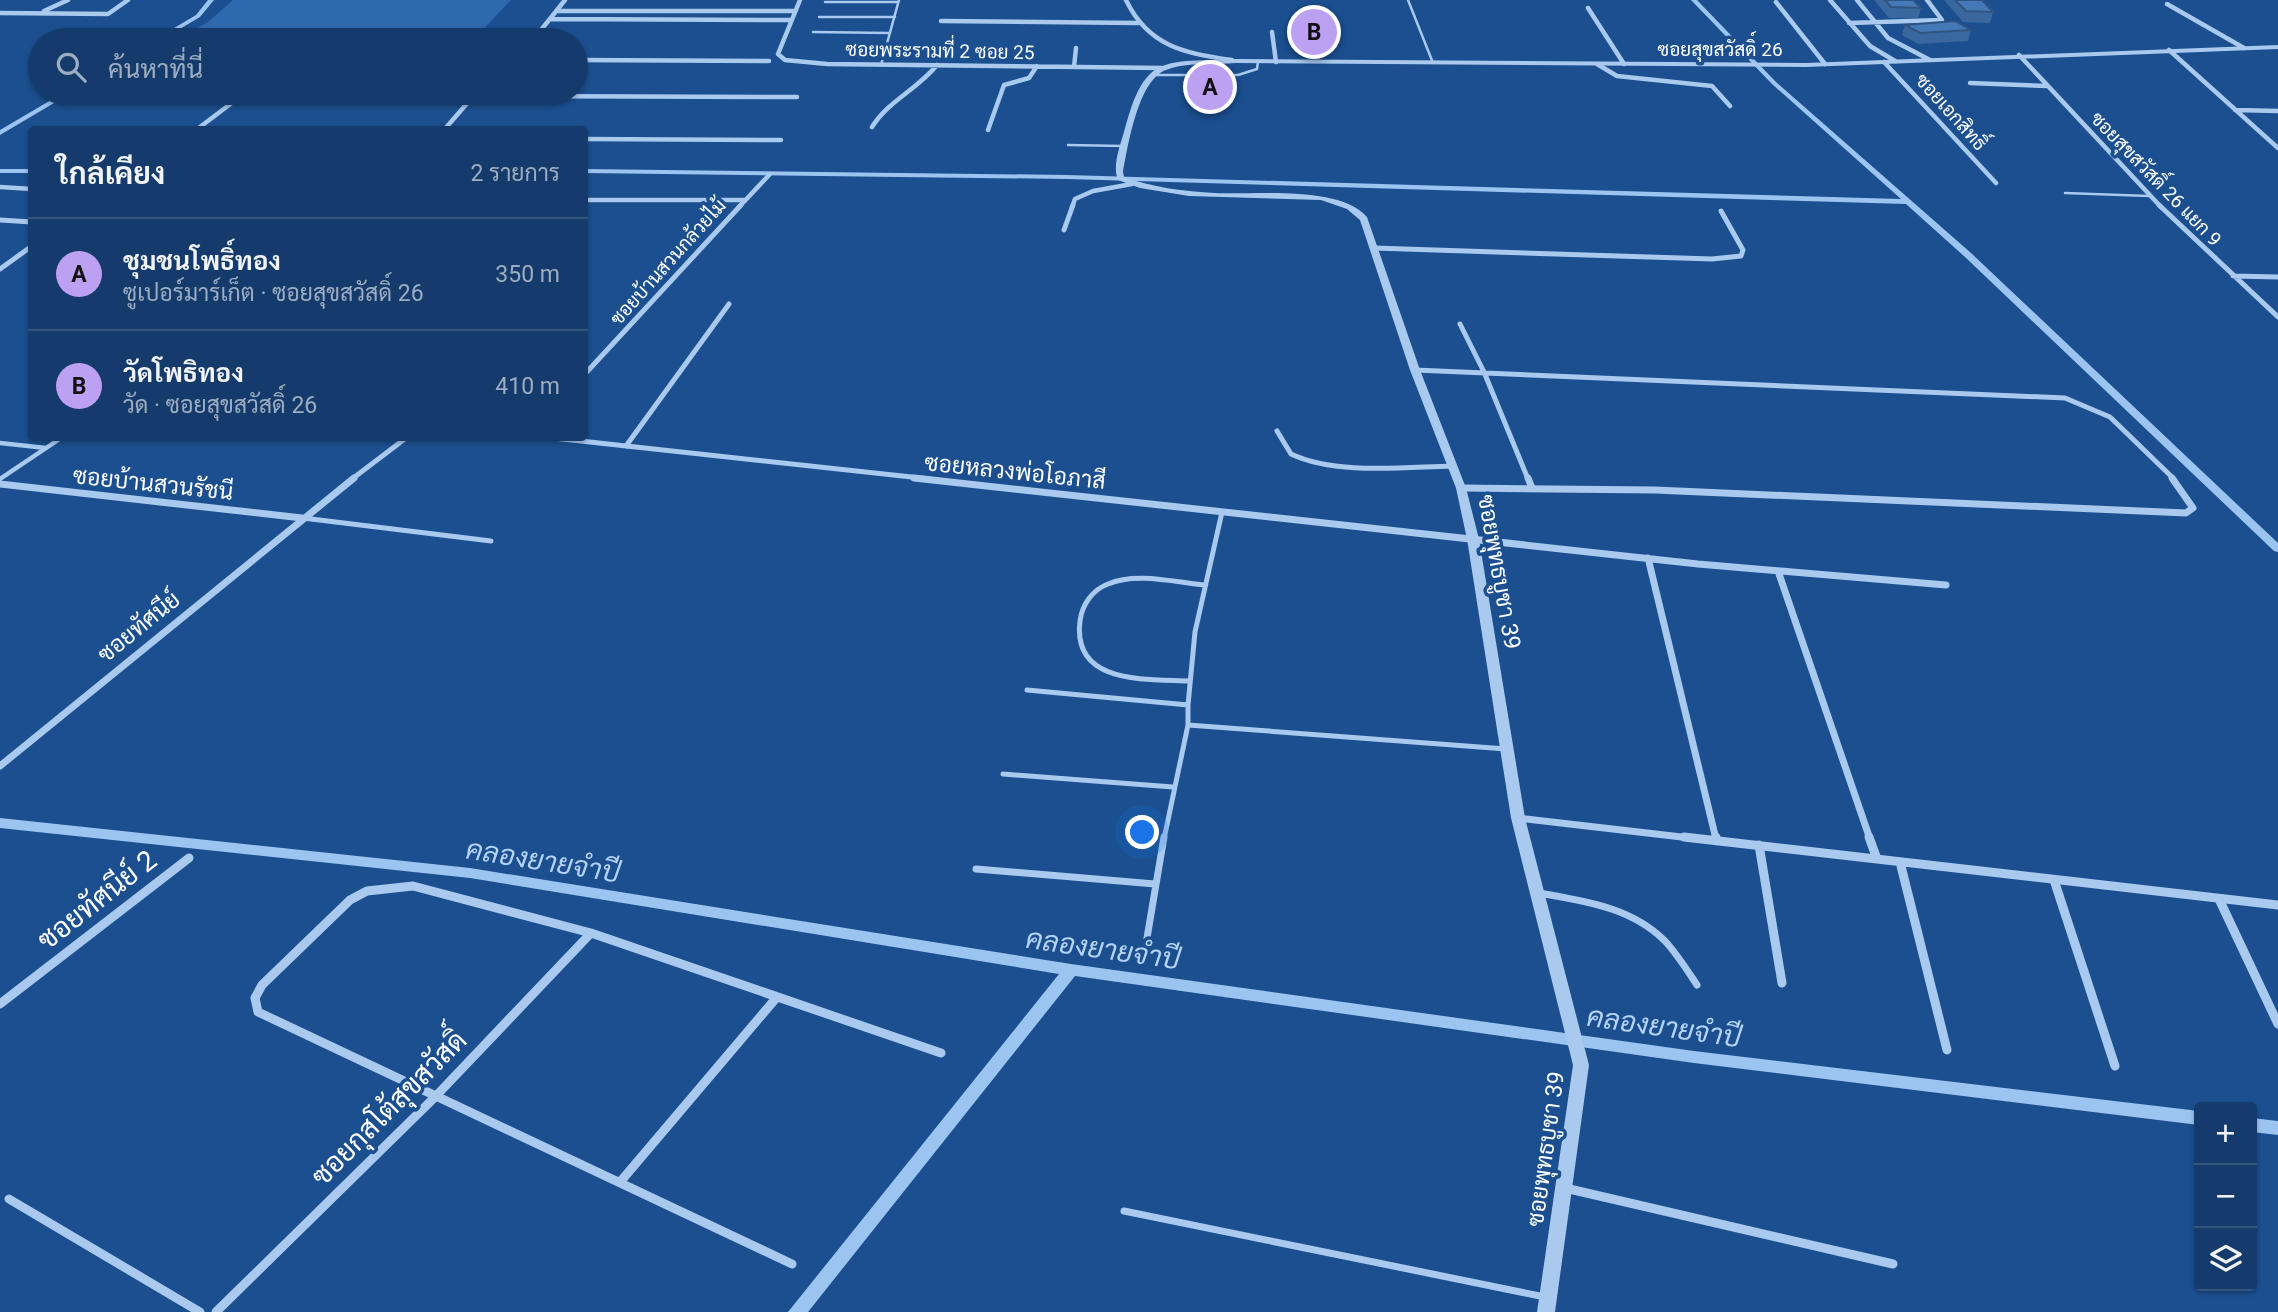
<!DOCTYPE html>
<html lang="th">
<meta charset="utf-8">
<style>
:root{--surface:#143b6b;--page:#214673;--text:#f1f3f6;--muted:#9dadc1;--line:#33557e;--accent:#bca0f2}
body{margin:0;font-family:Roboto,Sarabun,sans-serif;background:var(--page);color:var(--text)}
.controls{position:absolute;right:21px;bottom:21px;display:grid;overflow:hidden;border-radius:7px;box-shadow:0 2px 5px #0004}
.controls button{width:63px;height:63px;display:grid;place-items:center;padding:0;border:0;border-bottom:2px solid var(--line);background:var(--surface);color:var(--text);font:35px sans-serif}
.you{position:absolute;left:1143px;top:833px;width:24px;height:24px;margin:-18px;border:5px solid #fff;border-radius:50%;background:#1a73e8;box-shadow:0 0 0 10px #1a73e833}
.badge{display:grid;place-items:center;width:46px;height:46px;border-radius:50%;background:var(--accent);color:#111;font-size:23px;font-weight:700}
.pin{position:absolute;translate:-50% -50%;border:4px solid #fff;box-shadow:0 2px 7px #0006}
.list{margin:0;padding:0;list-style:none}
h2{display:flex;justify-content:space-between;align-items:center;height:91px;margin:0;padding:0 28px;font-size:30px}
h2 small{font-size:23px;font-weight:400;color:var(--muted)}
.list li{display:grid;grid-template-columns:46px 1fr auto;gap:21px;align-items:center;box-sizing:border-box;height:112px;padding:0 28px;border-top:2px solid var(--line)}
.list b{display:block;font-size:26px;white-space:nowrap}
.list p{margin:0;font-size:23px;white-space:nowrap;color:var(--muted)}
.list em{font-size:23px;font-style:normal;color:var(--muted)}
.icon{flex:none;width:38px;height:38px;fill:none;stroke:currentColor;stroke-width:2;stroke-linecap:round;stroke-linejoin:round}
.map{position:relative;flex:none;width:2278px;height:1312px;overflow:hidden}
.search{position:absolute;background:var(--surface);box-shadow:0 2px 5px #0004;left:28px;top:28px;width:560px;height:77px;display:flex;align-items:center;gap:18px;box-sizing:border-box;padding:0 24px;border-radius:38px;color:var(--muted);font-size:26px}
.panel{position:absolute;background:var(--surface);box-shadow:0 2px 5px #0004;left:28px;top:126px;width:560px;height:315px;border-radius:7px}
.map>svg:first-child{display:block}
</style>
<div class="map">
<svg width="2278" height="1312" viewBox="0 0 2278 1312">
<rect width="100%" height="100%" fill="#1b4f8f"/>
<path fill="#2e69ad" d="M233,0H511L473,40H177L208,22Z"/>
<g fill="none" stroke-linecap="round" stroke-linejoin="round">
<path fill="#9cc4f0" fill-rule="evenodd" d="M208,0H214L200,17L161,40H154L196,15Z
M1691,0H1697L1776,82L1971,253L2278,543V552L2274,551L1965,257L1906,204L1067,179L584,173V169L1067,175L1901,199L1772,84Z
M63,93H71L0,135V130Z
M0,169H32V173H0Z
M0,818L470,868L1071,964L1694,1051L2199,1111V1125L1694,1063L1075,976L808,1312H788L1059,974L470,878L0,828Z
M2252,1118L2278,1121V1135L2252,1132Z"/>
<path stroke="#a9c9ee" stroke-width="2.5" d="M1408,0L1433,63
M825,2H898
M819,17H895
M813,32L890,33
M881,65L899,0
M1154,75H1238L1257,69L1258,61
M1068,145L1124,146
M2065,193L2149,196"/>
<path stroke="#a9c9ee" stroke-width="4.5" d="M0,443L46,448
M0,479L61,438"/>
<path stroke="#a9c9ee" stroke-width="5" d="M303,518L491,541
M1188,681C1144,679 1072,684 1080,621C1082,605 1092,590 1108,584C1136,572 1174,582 1204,585
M1027,690L1188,705V725L1164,839
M1188,705L1195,632L1222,512
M1188,725L1506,749
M1003,774L1173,787"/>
<path stroke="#a9c9ee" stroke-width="7" d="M976,869L1155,884
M1539,893C1584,901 1631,907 1665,941C1677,954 1687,970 1697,985
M1147,938L1164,837
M1124,1211L1545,1297"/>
<path stroke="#a9c9ee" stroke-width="4.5" d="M800,0L778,54L785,60L827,64L1162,68
M1126,0C1148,46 1185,54 1232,60
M1830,0L1870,46L1895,61
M1857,0L1888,38L1930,60
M1776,2L1825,64
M2167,4L2244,48
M1588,8L1624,64
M44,11L68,0
M556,11H795
M0,13L108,14L128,0
M550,19L792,20
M941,21L1138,23
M1849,23L1942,20L1927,0
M1272,32L1276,62
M533,40L565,0
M2169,50L2278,148
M2019,55L2161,207
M576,60L769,61
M1884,62L1996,183
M1597,64L1617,76L1712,86L1730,106
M1074,67L1076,48
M1970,83L2048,86
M474,96L797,97
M2235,110L2278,111
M872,127C889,100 918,89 937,65
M196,130L245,93
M444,130L476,93
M988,130L1004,85L1029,78L1037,66
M584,139L781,140
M0,187L32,189
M584,200H744
M739,207L770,174
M1072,207L1075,199L1093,191L1132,184"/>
<path stroke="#a9c9ee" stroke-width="5" d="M2159,205L2278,317
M0,220L32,222
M1064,230L1073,205
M1374,248L1712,259L1741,256L1743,250L1721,211
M0,269L32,246
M2233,276L2278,277
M1460,324L1484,372L1528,479
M1415,370L2065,398L2110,417L2174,479
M584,375L741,205
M1277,431L1291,454C1335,475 1404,467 1452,466
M553,438L930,479
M626,446L729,304
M352,479L406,438"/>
<path stroke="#a9c9ee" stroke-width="7" d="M914,478L1698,564L1946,585
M1528,478L1532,488
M0,484L302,518
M1461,488L1655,490L2186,513L2193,508L2172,478
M1648,558L1716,839
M1778,571L1870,839
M0,766L354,478
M1518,818L1699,839"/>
<path stroke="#a9c9ee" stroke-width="9" d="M1684,837L2278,905
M1716,837L1717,841
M1869,837L1877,859
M1759,845L1782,983
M1900,862L1947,1050
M2054,880L2115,1066
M2219,899L2278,1024
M0,1004L189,858
M621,1181L777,997
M1565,1188L1893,1264
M9,1199L200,1312
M792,1264L258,1012L255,998L262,985L350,900L367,891L413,886L591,933L941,1053
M216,1312L435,1097L591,933"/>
<path fill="#a9c9ee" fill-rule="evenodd" d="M2278,45V49L1806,67L1236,63C1215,65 1185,62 1166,70C1138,80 1128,146 1123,172L1124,177C1154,188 1184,191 1215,193C1256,195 1339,185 1367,217L1420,370L1466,488L1479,539L1525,818L1589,1065L1555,1312H1537L1573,1065L1511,818L1467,539L1456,488L1410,370L1360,220L1347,209L1321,200L1189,196L1140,188L1118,180C1112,166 1120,146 1124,132C1130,111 1138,77 1160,67C1179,58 1214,61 1236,59L1806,63Z"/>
</g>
<path fill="#3a679d" d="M1874,0H1913L1921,8L1918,18H1889Z
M1944,0H1982L1993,12L1990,23L1963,22Z
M1905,25L1971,30L1968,41L1918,44L1902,35Z"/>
<path fill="#4478b7" stroke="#305480" stroke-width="2" d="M1885,0H1913L1921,8L1891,7Z
M1955,0H1982L1993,12L1966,11Z
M1955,21L1971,30L1920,33L1905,25Z"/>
<g text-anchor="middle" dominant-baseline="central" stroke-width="7" stroke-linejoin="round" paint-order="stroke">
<g font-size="19" fill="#fff" stroke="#1b4f8f">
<text x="1720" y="49">ซอยสุขสวัสดิ์ 26</text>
<text transform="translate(940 51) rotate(1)">ซอยพระรามที่ 2 ซอย 25</text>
<text transform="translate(1951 112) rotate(48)">ซอยเอกสิทธิ์</text>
<text transform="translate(2156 179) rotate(46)">ซอยสุขสวัสดิ์ 26 แยก 9</text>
<text transform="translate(668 262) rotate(-48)">ซอยบ้านสวนกล้วยไม้</text>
</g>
<g font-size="23" fill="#fff" stroke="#1b4f8f">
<text transform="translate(1015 472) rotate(6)">ซอยหลวงพ่อโอภาสี</text>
<text transform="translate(153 484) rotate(6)">ซอยบ้านสวนรัชนี</text>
<text transform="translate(1499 572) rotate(80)">ซอยพุทธบูชา 39</text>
<text transform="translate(139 627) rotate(-39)">ซอยทัศนีย์</text>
<text transform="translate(1546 1149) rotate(-82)">ซอยพุทธบูชา 39</text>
</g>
<g font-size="28" font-style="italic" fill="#b5d3f5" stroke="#1b4f8f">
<text transform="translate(543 861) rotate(9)">คลองยายจำปี</text>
<text transform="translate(1103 949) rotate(8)">คลองยายจำปี</text>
<text transform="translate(1664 1027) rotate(8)">คลองยายจำปี</text>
</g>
<g font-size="28" fill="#fff" stroke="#1b4f8f">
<text transform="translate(97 900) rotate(-38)">ซอยทัศนีย์ 2</text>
<text transform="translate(389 1108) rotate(-45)">ซอยกุสโต้สุขสวัสดิ์</text>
</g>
</g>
</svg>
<div class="controls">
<button>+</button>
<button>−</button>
<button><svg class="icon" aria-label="layers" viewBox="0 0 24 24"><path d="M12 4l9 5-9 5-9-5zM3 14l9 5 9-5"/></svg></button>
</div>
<div class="you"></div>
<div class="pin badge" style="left:1210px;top:87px">A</div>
<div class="pin badge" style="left:1314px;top:32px">B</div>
<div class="search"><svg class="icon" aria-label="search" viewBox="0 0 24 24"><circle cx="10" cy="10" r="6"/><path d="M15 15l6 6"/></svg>ค้นหาที่นี่</div>
<section class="panel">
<h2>ใกล้เคียง<small>2 รายการ</small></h2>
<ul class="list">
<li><span class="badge">A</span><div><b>ชุมชนโพธิ์ทอง</b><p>ซูเปอร์มาร์เก็ต · ซอยสุขสวัสดิ์ 26</p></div><em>350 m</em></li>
<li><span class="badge">B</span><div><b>วัดโพธิทอง</b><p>วัด · ซอยสุขสวัสดิ์ 26</p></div><em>410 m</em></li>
</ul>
</section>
</div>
